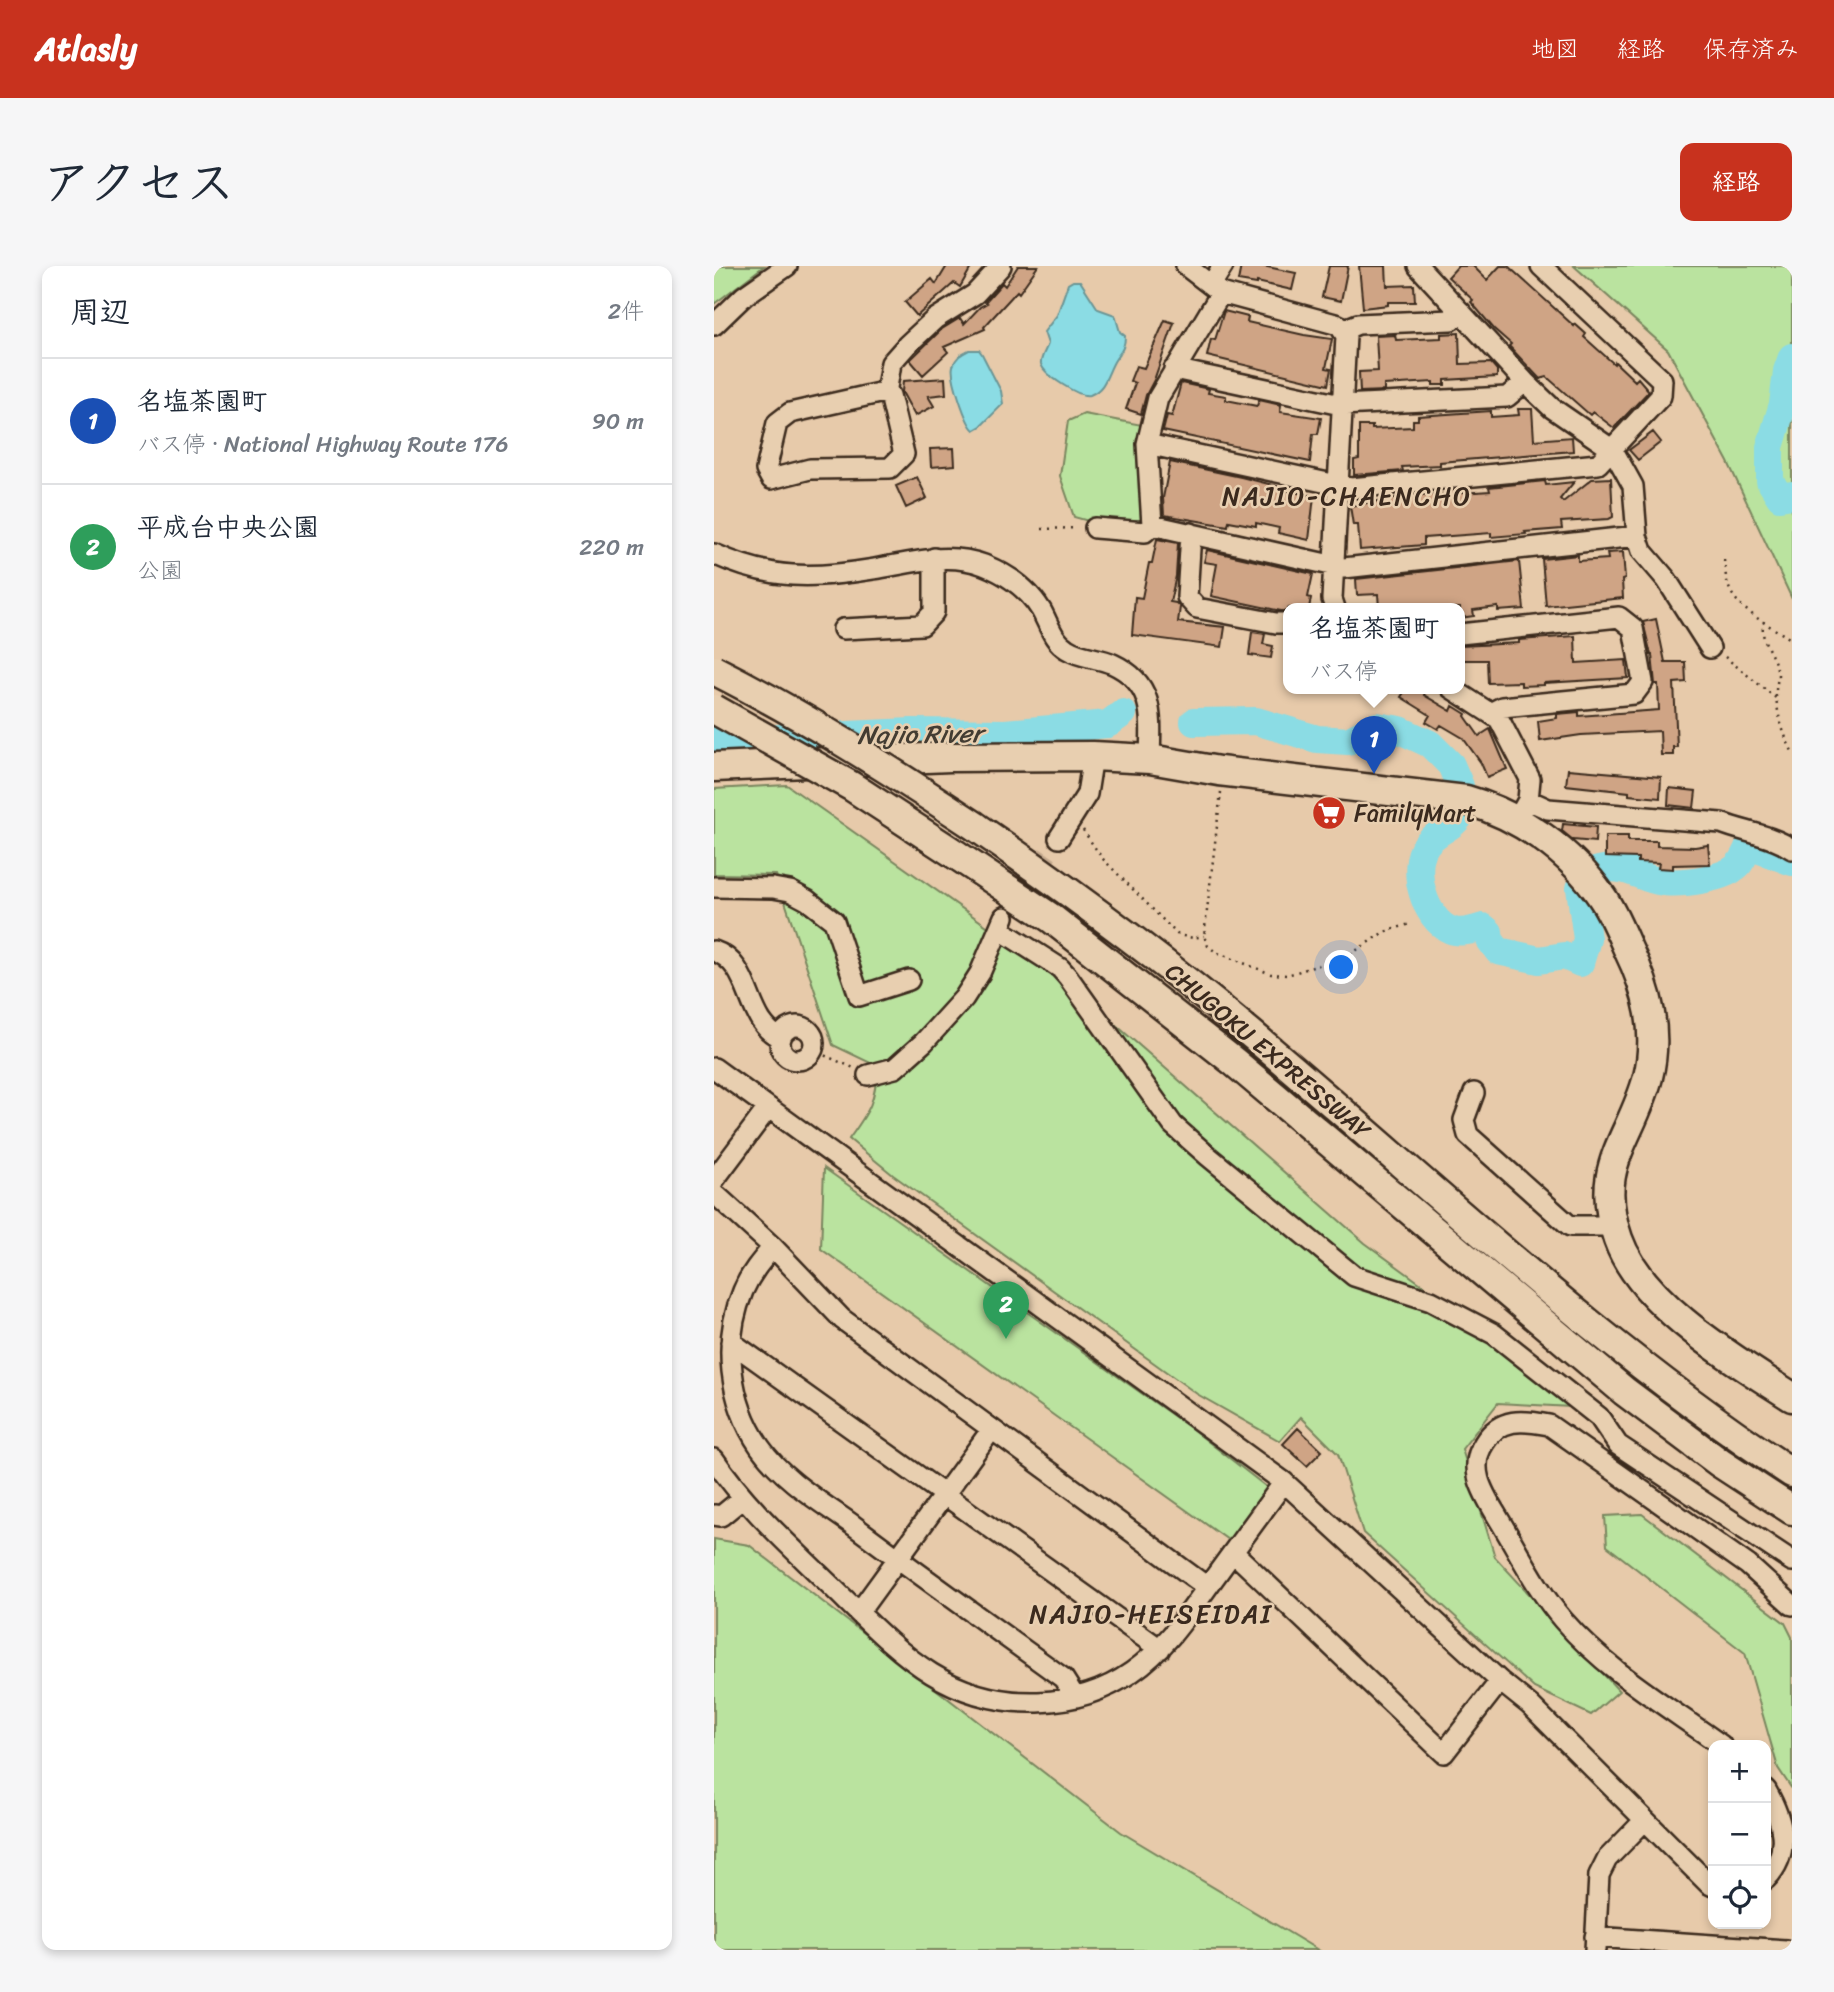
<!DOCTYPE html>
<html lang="ja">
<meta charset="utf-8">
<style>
:root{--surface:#fff;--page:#f6f6f7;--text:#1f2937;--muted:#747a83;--line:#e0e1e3;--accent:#c8321e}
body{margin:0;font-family:Sriracha,"Klee One",sans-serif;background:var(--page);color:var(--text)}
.controls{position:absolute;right:21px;bottom:21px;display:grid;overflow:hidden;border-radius:14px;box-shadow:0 4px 10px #0003}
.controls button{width:63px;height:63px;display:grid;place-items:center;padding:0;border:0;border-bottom:2px solid var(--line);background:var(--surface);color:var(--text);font:35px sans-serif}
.you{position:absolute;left:628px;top:702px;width:24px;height:24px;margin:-18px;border:5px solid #fff;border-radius:50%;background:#1a73e8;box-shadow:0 0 0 10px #1a73e833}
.badge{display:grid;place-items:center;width:46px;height:46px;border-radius:50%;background:var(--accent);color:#fff;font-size:23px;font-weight:700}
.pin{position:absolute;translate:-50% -58px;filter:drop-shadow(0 2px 4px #0008)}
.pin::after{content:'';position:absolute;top:37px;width:24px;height:21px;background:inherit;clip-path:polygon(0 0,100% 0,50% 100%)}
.popup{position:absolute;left:569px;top:337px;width:182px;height:91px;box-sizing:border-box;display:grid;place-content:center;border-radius:14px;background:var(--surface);filter:drop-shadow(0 2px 5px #0005);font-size:23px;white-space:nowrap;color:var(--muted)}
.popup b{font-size:26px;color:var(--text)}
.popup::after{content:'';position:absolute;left:50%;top:100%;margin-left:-14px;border:14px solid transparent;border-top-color:var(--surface)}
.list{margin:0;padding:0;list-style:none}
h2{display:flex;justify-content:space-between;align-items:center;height:91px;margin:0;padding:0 28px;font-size:30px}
h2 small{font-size:23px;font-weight:400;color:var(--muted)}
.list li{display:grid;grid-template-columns:46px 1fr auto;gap:21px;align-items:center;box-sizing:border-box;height:126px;padding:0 28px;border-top:2px solid var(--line)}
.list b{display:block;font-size:26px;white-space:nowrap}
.list p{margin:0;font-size:23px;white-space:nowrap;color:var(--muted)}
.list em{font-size:23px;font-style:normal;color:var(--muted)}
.icon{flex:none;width:38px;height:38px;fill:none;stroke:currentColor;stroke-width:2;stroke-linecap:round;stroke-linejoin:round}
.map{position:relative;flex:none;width:1078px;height:1684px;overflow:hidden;border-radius:14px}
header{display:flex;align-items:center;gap:42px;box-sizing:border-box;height:98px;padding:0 35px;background:var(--accent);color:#fff}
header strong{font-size:33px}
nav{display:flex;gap:38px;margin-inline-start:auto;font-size:24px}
.intro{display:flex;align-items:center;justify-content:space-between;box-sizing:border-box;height:168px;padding:0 42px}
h1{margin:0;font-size:49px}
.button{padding:18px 32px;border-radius:14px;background:var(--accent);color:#fff;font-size:24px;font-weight:700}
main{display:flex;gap:42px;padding:0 42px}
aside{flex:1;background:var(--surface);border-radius:14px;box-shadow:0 4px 10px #0003}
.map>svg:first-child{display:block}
</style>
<header>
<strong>Atlasly</strong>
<nav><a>地図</a><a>経路</a><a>保存済み</a></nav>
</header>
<div class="intro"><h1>アクセス</h1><a class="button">経路</a></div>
<main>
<aside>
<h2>周辺<small>2件</small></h2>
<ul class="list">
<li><span class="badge" style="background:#1a4fb4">1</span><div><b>名塩茶園町</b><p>バス停 · National Highway Route 176</p></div><em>90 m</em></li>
<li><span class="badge" style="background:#2e9e5b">2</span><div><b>平成台中央公園</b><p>公園</p></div><em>220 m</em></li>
</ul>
</aside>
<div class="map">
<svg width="1078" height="1684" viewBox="0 0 1078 1684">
<rect width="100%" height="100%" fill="#e7caaa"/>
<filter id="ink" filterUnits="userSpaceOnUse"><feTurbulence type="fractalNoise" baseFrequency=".0143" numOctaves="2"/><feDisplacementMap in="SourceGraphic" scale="14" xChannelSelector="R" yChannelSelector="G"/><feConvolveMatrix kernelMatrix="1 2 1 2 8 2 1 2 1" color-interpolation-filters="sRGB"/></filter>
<g filter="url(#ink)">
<path fill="#bae39f" stroke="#7a865e" stroke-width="2" d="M0,0H50L0,38Z
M860,0H1078V333L1014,196L954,84Z
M370,148L428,159L429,254L378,256L360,251L346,210L354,155Z
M73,519L354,717L651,977L877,1142L784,1137L748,1183L781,1291L905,1425L877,1449L820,1422L649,1267L624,1188L587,1151L566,1175L483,1128L179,909L135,873C155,845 162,836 163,800L119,779L62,609L0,608V523Z
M110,902L478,1163L555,1223L517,1276L107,983Z
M928,1248L1071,1357L1078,1371V1523L1064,1502L1031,1387L893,1280L891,1250Z
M0,1273L35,1279L407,1566L604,1684H0Z"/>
<path fill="#8bdce4" stroke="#6b9595" stroke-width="2" d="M359,15H366L384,43L401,49L406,66L411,70C411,82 407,85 401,94C393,107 392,123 376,129C366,132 330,109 327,98C326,92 332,84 334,78L330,66L343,49L354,18Z
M255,84H265L268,88L287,125L289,138L267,160L260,164C252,158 236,110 239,100C242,91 247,88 255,84Z"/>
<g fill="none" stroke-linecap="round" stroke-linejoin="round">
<path stroke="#8bdce4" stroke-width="28" d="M1078,91L1073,105L1069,138L1056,181V215L1066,231L1078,229
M480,456L542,455L603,473L634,475L663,460L686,464L716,478L737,499L746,520
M0,475L198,466L291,467L394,458L409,447
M748,547C739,563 721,565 712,579C696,601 710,654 737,664C746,668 760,664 769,661L775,666L776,674L784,685L825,694L850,690L866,697L873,673L866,622
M881,605C914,596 921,612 950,616C968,618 1012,613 1024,599C1029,594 1032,586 1035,580L1078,596"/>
</g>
<path fill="#cfa485" stroke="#3b2a1e" stroke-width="2" d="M233,0H258L246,21L240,17L203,50L191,36L218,13L222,18Z
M304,0H324L305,27L303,25L270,61L271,63L230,81L234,86L209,109L196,94L228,63L246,52L250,58L266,41L273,37L271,36L288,17L291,20Z
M527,0H549L582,7L578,24L543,16V18L524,15Z
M615,0H634L627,35L608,31Z
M645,0H672L673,20L700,19L701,36H674V39L649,42Z
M744,0H759L773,14L786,0H794L860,60L861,58L872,68L870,71L900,98L901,96L921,115L924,112L935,125L900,162L879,146L876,149L833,111L826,113L795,80L797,78L780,63L757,36L759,34L734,11Z
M510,45L534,51L533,56L590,69L618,73L612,102L617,103L614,119L493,90L497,73L501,74Z
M451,54L460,57L440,114L432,129L427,148L412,143L421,117L416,115L422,100L430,102Z
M745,67L746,98L777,97L783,104V111L731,114V119H719V116L670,119V125L646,126L645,106L664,105L662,70L681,69L682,74L727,72V68Z
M231,112L232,128L214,130L220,140L201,150L188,126L189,115Z
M467,117L495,123L494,127L512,130V134L543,140L545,134L567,139L566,146L607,152L604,168H599L596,196L449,165L453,149L458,150Z
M804,143H818L820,174L858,171L859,185L726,196V199L688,201L689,205L640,209V194L645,193V160H658V163L699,161V154H704V150L777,145V151L805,149Z
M939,166L947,176L924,194L915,184Z
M240,182L241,199L217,201L216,183Z
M456,196L527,211L563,220V223L600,230L595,274L564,267L565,262L542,257V260L515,255L514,260L450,249L449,232Z
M203,211L213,232L192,242L182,220Z
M897,212L899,251L895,253L847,256L848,263L811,266L812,268L777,271V267L710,272V279L646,284L644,259H639L636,240L698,229L733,228V225L747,224V227L776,225L775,221L831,215L832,219L860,216L846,233L849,236L878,213Z
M443,273L464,277L462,310L456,336L462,337L466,341L464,356L511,361L508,381L418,369L421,331L428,332L435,297H438Z
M493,284L599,308L594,331L597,332L595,342H574V345H567L497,330L503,298L490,296Z
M909,286L911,313L908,314L909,332L832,340L828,293L864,289V295L894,293L893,287Z
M805,295L810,343L784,345V341L759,344L760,350L746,352V342H665L664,328L643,329L642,313Z
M942,353L951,396H971L972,416L960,417L963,481H959V489H947L946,465L867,469L826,475L824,455L843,452V448L865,446V450L945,444L944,418H941L938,389H937L929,356Z
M538,366L551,368L549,378L559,380L557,392L535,389Z
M861,370L862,397L912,394L914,412L830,417V419L807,420V416L774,417L773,394H746V380L805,377V374Z
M693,422H713L710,429L737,445L739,440L752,448L751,450L765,470L776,463L793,503L773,511L767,497L749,472L727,459L724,463L712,456L716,449L687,431Z
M854,503L947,511L946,532L915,529V526L852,519Z
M955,522L982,525L980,542L954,539Z
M849,558L882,561L881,576L859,574L848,565Z
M891,570H914V575H943V580L981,581L994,579L996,598L959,599V603L944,602L945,597L924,596V592L891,591Z
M584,1162L608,1185L593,1200L569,1178Z"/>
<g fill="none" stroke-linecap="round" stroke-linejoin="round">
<path stroke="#c5aa8e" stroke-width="19" stroke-dasharray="19 10" stroke-linecap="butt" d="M290,651L345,572"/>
<g stroke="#3b2a1e" stroke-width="24">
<path id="minor" d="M472,0L507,27L625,59L632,70L618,333L621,342
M704,0L811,116L838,142L899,184L919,220L923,270L928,285L952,313L996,382
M497,19L509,0
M507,27L444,132L433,178L438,259L630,302L923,270
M0,59L30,30L73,0
M629,64L644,58L737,54L747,46
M460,103L627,139L793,131L811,116
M165,127L176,129L190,188L176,202L96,203L57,213L52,204L63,157L76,147Z
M172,128L177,97L193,79L221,53L261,28L287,0
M433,178L637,222L884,198L947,130L948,114L827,0
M381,262L431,266L438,259
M477,267L473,331L483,342L562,357H574
M0,288C57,314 99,313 160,303C197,297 233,285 270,299C293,308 314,323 327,344C335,358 339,375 353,383C367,392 384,391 399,398C442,418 437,453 436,493
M129,363L208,359L220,346V292
M746,368L905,351L919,362L929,416L920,428L788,441L776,447
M737,422L785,453L816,513L814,534L809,543
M814,534L834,543L1007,557C1030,566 1057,569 1078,583
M345,572L373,528L379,490
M0,621L59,622L76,625L93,634L120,655L145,730L195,714
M285,663L346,702L354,711L459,859L494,890L640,1010L717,1035L780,1068L885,1151L904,1179L1078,1295
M0,685C40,698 30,757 67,772
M66 777a17 17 0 1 1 34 0a17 17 0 1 1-34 0Z
M0,802L570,1216L786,1415L816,1439L995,1618L999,1620
M154,809L181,802L210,776L250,732L266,707L290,651
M760,827L750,854L754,869L856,960H900
M0,914L54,842
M0,927L59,981L128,1053L493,1321
M59,981C47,995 36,1008 29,1025C8,1075 15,1136 46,1181C69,1214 107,1236 139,1259C208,1311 279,1361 349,1412L361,1431
M17,1076L446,1383
M0,1193C31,1239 72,1276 111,1314C176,1376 226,1439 324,1436C358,1435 391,1425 418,1406C451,1383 472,1351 495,1319C520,1285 545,1250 570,1216
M0,1249L7,1250L29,1232
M519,1286L730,1487L786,1415
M145,1346L278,1163
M1007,1479C953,1440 893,1405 849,1354C823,1324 806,1288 786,1255C772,1231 752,1204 770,1177C786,1151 809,1154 835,1159L1034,1299L1078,1339
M1052,1524C1069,1554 1078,1586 1052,1613
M881,1671L1072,1684
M881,1684L885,1609L893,1593L930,1555"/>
</g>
<g stroke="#3b2a1e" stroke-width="33">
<path id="highway" d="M0,501L236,491L379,490L436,493L505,505L752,534C805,549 857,585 888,631C899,647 906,665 914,683C934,724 945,766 934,811C917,874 878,900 904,973C927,1039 1021,1094 1078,1131
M261,560C356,625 448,693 536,767C714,916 883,1080 1078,1207
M241,588L337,652L519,795L910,1125L1006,1197L1078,1244"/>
</g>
<path stroke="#3b2a1e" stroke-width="2.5" stroke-dasharray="2 5" stroke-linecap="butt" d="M328,263L363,262
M1010,294C1011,305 1012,316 1017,326C1028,347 1059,361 1078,374
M1050,355C1044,375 1062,390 1064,408C1064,414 1062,420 1062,425C1062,445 1069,468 1078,485
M1011,391L1063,433
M507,526L490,670L494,680L502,686L557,708L573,709L634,690L670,666L696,658
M369,564L388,592L464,669L479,672L490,670
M98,784L140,802"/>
<use href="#minor" stroke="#e8cfb0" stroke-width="19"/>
<use href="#highway" stroke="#e8cfb0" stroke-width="28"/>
<g stroke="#3b2a1e" stroke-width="33" stroke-linecap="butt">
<path id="highway-bridge" d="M0,404C91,450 176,504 261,560
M0,443L137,520L241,588"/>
</g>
<use href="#highway-bridge" stroke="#e8cfb0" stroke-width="28"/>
</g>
</g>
<defs>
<g id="supermarket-disc" transform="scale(1.75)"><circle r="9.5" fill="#c8321e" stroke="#e8cfb0"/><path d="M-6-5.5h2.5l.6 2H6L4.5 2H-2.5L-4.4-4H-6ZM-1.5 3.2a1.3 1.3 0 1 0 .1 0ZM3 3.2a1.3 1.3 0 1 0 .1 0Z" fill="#fff"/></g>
</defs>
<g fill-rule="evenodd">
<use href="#supermarket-disc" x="615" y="547"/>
</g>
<g text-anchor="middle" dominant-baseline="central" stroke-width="5" stroke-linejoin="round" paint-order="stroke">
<g font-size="24" fill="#3b2a1e" stroke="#e8cfb0" text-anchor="start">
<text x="640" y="547">FamilyMart</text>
</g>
<g font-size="24" fill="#3b2a1e" stroke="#e8cfb0">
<text transform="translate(554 785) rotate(40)">CHUGOKU EXPRESSWAY</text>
</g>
<g font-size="26" letter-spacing="2" fill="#3b2a1e" stroke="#e8cfb0">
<text x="633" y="230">NAJIO-CHAENCHO</text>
<text x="437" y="1348">NAJIO-HEISEIDAI</text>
</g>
<g font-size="26" font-style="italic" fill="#433c32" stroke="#e8cfb0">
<text transform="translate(206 468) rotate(-1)">Najio River</text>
</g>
</g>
</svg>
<div class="controls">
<button>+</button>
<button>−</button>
<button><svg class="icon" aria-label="locate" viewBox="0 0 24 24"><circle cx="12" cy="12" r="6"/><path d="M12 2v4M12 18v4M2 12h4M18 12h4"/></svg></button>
</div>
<div class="you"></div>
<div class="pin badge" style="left:660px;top:508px;background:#1a4fb4">1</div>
<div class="popup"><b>名塩茶園町</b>バス停</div>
<div class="pin badge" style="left:292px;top:1073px;background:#2e9e5b">2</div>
</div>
</main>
